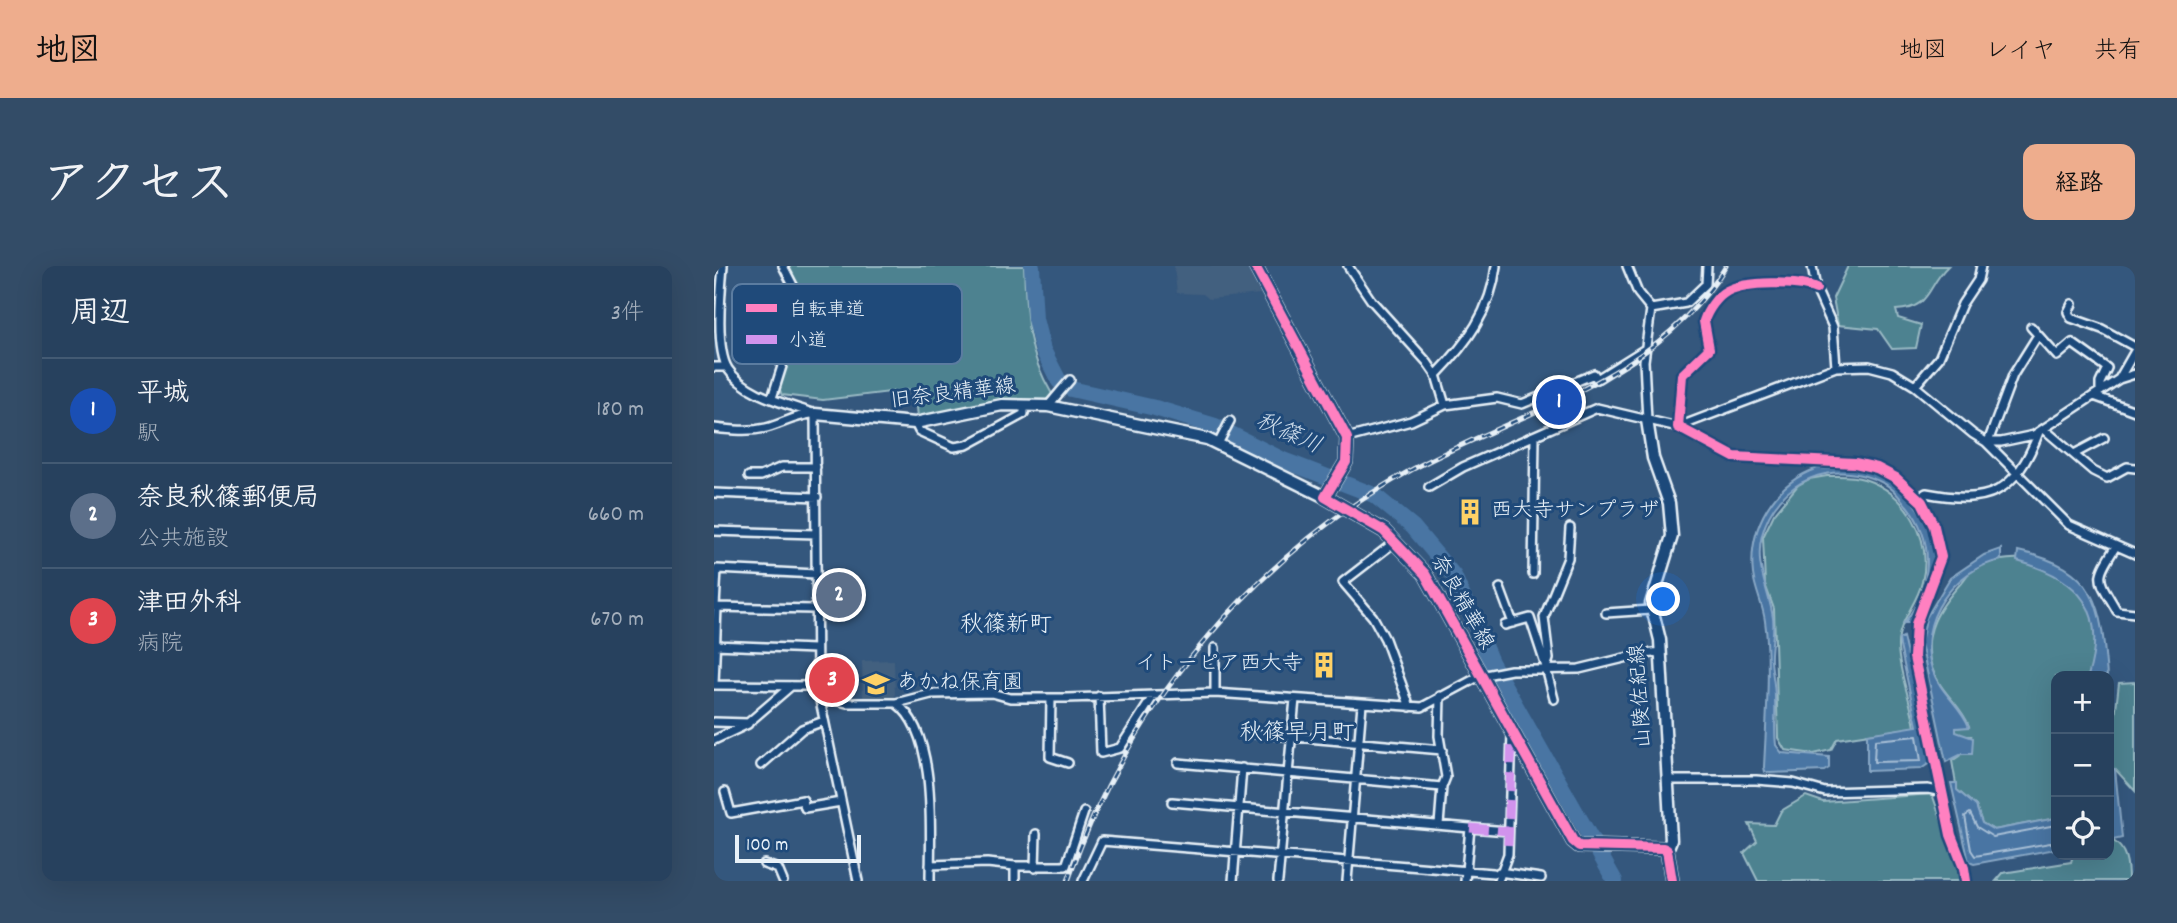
<!DOCTYPE html>
<html lang="ja">
<meta charset="utf-8">
<style>
:root{--surface:#27415e;--page:#334c67;--text:#f1f3f6;--muted:#a4afbc;--line:#435a73;--accent:#eead8d}
body{margin:0;font-family:Dekko,"Klee One",sans-serif;background:var(--page);color:var(--text)}
.controls{position:absolute;right:21px;bottom:21px;display:grid;overflow:hidden;border-radius:14px;box-shadow:0 7px 28px #0002}
.controls button{width:63px;height:63px;display:grid;place-items:center;padding:0;border:0;border-bottom:2px solid var(--line);background:var(--surface);color:var(--text);font:35px sans-serif}
.scale{position:absolute;left:21px;bottom:18px;width:126px;box-sizing:border-box;padding-left:7px;border:4px solid #e8f1f8;border-top:0;font-size:19px;line-height:24px;white-space:nowrap;color:#e8f1f8;-webkit-text-stroke:5px #1f4a7a;paint-order:stroke}
.you{position:absolute;left:950px;top:334px;width:24px;height:24px;margin:-18px;border:5px solid #fff;border-radius:50%;background:#1a73e8;box-shadow:0 0 0 10px #1a73e833}
.badge{display:grid;place-items:center;width:46px;height:46px;border-radius:50%;background:var(--accent);color:#fff;font-size:23px;font-weight:700}
.pin{position:absolute;translate:-50% -50%;border:4px solid #fff;box-shadow:0 2px 7px #0006}
.list{margin:0;padding:0;list-style:none}
h2{display:flex;justify-content:space-between;align-items:center;height:91px;margin:0;padding:0 28px;font-size:30px}
h2 small{font-size:23px;font-weight:400;color:var(--muted)}
.list li{display:grid;grid-template-columns:46px 1fr auto;gap:21px;align-items:center;box-sizing:border-box;height:105px;padding:0 28px;border-top:2px solid var(--line)}
.list b{display:block;font-size:26px;white-space:nowrap}
.list p{margin:0;font-size:23px;white-space:nowrap;color:var(--muted)}
.list em{font-size:23px;font-style:normal;color:var(--muted)}
.icon{flex:none;width:38px;height:38px;fill:none;stroke:currentColor;stroke-width:2;stroke-linecap:round;stroke-linejoin:round}
.map{position:relative;flex:none;width:1421px;height:615px;overflow:hidden;border-radius:14px}
header{display:flex;align-items:center;gap:42px;box-sizing:border-box;height:98px;padding:0 35px;background:var(--accent);color:#111}
header strong{font-size:33px}
nav{display:flex;gap:38px;margin-inline-start:auto;font-size:24px}
.intro{display:flex;align-items:center;justify-content:space-between;box-sizing:border-box;height:168px;padding:0 42px}
h1{margin:0;font-size:49px}
.button{padding:18px 32px;border-radius:14px;background:var(--accent);color:#111;font-size:24px;font-weight:700}
main{display:flex;gap:42px;padding:0 42px}
aside{flex:1;background:var(--surface);border-radius:14px;box-shadow:0 7px 28px #0002}
.map>svg:first-child{display:block}
</style>
<header>
<strong>地図</strong>
<nav><a>地図</a><a>レイヤ</a><a>共有</a></nav>
</header>
<div class="intro"><h1>アクセス</h1><a class="button">経路</a></div>
<main>
<aside>
<h2>周辺<small>3件</small></h2>
<ul class="list">
<li><span class="badge" style="background:#1a4fb4">1</span><div><b>平城</b><p>駅</p></div><em>180 m</em></li>
<li><span class="badge" style="background:#5c6f8a">2</span><div><b>奈良秋篠郵便局</b><p>公共施設</p></div><em>660 m</em></li>
<li><span class="badge" style="background:#e0444e">3</span><div><b>津田外科</b><p>病院</p></div><em>670 m</em></li>
</ul>
</aside>
<div class="map">
<svg width="1421" height="615" viewBox="0 0 1421 615">
<rect width="100%" height="100%" fill="#34577d"/>
<filter id="ink" filterUnits="userSpaceOnUse"><feTurbulence type="fractalNoise" baseFrequency=".0143" numOctaves="2"/><feDisplacementMap in="SourceGraphic" scale="14" xChannelSelector="R" yChannelSelector="G"/><feConvolveMatrix kernelMatrix="1 2 1 2 8 2 1 2 1" color-interpolation-filters="sRGB"/></filter>
<g filter="url(#ink)">
<path fill="#43607f" d="M460,0H531L546,28L495,33L489,28L463,27Z
M180,394L181,433H149L148,395Z
M106,401H131V431L105,426Z"/>
<path fill="#4d8290" stroke="#9abac4" stroke-width="2" d="M72,0H310C312,50 312,84 338,128L334,136L282,135L204,151L201,123L109,134L68,129C54,101 89,67 90,40C90,26 77,13 72,0Z
M1134,0H1234C1212,21 1218,42 1182,44L1184,52L1207,59L1202,82L1178,83L1164,63L1124,59L1119,32Z
M1113,210C1125,210 1138,209 1150,213C1193,227 1219,273 1208,316C1203,339 1183,356 1184,381C1185,407 1197,435 1201,461L1123,473L1117,484L1100,488L1071,484L1064,472L1060,343L1051,318L1049,271L1060,248L1084,219L1095,213Z
M1315,292L1348,307L1377,338L1389,387L1376,410H1342V552L1280,564L1268,557L1262,540L1243,524L1238,495L1248,488L1257,470H1245L1241,466L1242,462L1255,460C1248,440 1226,426 1218,402C1207,367 1225,341 1248,316C1251,313 1254,307 1258,304C1274,293 1295,293 1315,292Z
M1421,416V525L1401,503L1395,504V470L1399,468L1405,417Z
M1218,528L1249,615H1044L1030,587L1043,575L1035,558L1060,559L1067,545L1092,530L1109,536Z
M1398,574C1413,583 1414,598 1414,615H1282L1289,607L1357,596L1359,589H1395V575Z"/>
<path fill="#4875a3" stroke="#88a7c5" stroke-width="2" d="M1104,202C1121,203 1140,202 1158,206C1174,211 1186,221 1197,234C1232,276 1223,313 1196,357H1190C1218,323 1222,275 1193,240C1187,233 1179,222 1171,218C1121,191 1063,213 1048,269C1040,300 1055,323 1059,352C1061,366 1056,381 1057,395C1058,407 1061,419 1061,432C1062,448 1060,463 1062,479L1068,487L1115,491V502L1110,505L1056,507L1051,506L1050,501C1052,458 1057,396 1051,355C1049,339 1041,324 1039,308C1034,262 1059,217 1104,202Z
M1287,283V294C1240,303 1202,355 1218,403C1226,427 1248,441 1255,461L1242,462V466L1259,472L1258,488H1248L1232,496L1207,377L1212,352L1236,312L1270,289Z
M1304,285C1384,302 1387,339 1393,410H1374C1394,345 1366,312 1303,295Z
M1189,371L1217,496L1207,503L1153,505V468L1203,460L1186,380L1185,373Z
M1401,503L1408,572L1395,575V504Z
M1237,517H1243V524L1262,540L1268,557L1280,564L1342,552V583L1260,598L1255,596Z"/>
<g fill="none" stroke-linecap="round" stroke-linejoin="round">
<path stroke="#a8bfd6" stroke-width="2" d="M1203,470L1207,495L1160,496L1161,474Z
M1342,559L1279,571L1263,561L1256,547L1251,550L1257,584L1261,590L1342,576"/>
<path stroke="#4875a3" stroke-width="16" d="M318,0L321,53L329,84L345,115L357,123L441,142L501,160L569,194L660,229L699,261L740,310L777,396L901,615"/>
<g stroke="#e8f1f8" stroke-width="12">
<path id="street" d="M9,0C7,24 1,83 14,103C31,129 74,138 101,148
M634,0L657,34L713,96L722,109L731,139
M913,0L924,27L937,43L930,95L933,154
M1098,0L1102,23L1119,61L1122,101
M1102,23C1084,15 1032,15 1013,25C1003,30 993,45 990,55L995,83L968,109L964,161L1020,191L1141,197L1163,202L1182,212L1208,236L1220,260L1227,291L1202,358L1200,391L1237,569L1250,602L1252,615
M1358,38L1354,46L1357,52L1388,63L1421,81
M937,43L972,37L992,18L993,0
M1317,61L1343,90L1358,77L1393,102L1386,117V125
M0,101H13
M722,109C753,77 777,45 782,0
M1405,113L1421,85
M1201,120L1225,92L1248,38L1264,14L1267,0
M1380,130L1421,145
M58,132L86,43L83,27L69,0
M334,140L356,114
M101,148L103,420L144,615
M201,157L205,165L240,181L253,179L310,148V139
M0,162C17,164 35,166 52,162C68,158 80,150 97,148
M1330,163L1379,205L1393,212L1413,201L1421,202
M633,172L697,155L731,139L783,132L808,138L880,108L883,113L931,83
M1272,176L1355,259L1421,288
M1274,176L1299,109L1324,69
M504,178L516,155
M1360,188L1390,172
M35,210H47L68,201H102
M715,221L749,201L883,142L964,161L1122,101L1155,100L1178,106L1201,120L1259,168L1272,176H1287L1320,169L1405,113L1421,108
M0,227L103,231
M1204,232L1212,227C1275,239 1301,228 1325,166
M0,265L102,268
M682,275L629,316L659,351L671,373L696,441
M1402,280C1380,315 1383,310 1403,345L1421,347
M819,308L821,171
M786,322L799,357
M1,341L3,303L102,308
M892,347L937,344
M791,359L816,352L832,401
M0,379L100,383
M0,418L3,341L100,343
M0,419L103,420
M501,427V382
M104,430L133,437H182C224,467 216,567 216,615
M385,430L387,487L406,482L440,429
M337,432L336,491L354,497
M840,433L832,402L835,393L830,351L854,292L856,262
M182,437L217,428L278,427L296,432H353L501,427L708,441L766,410L797,404L865,403L923,389L947,386
M0,456L34,457L77,420
M536,467L728,484
M0,474L34,458
M464,497L728,521
M47,499L88,463L110,455
M954,514H1042L1079,517L1111,526L1214,523L1228,526
M11,526L17,547L89,534L91,542L127,536
M458,536L756,562L751,615
M725,559L728,521L732,511L725,470L726,430
M756,562L794,565
M50,598L64,603L69,615
M216,599L273,597L301,600V615
M301,600H352L370,546
M321,602L322,568
M785,606L827,612
M369,615L388,575L779,607
M519,615L528,502
M564,615L581,433
M633,615L648,438
M784,615L794,588L798,467"/>
</g>
<g stroke="#e8f1f8" stroke-width="15">
<path id="secondary" d="M101,148L201,157L288,139L334,140L493,173L611,231
M933,154L939,192L955,237L958,270L937,338L946,374L957,574L953,584"/>
</g>
<g stroke="#e8f1f8" stroke-width="16">
<path id="primary" d="M541,0L633,172L632,196L611,231L670,265L711,308L859,575L865,580L949,582L953,584L958,615"/>
</g>
<use href="#street" stroke="#1f4a7a" stroke-width="7"/>
<use href="#secondary" stroke="#1f4a7a" stroke-width="10"/>
<use href="#primary" stroke="#6d7d84" stroke-width="10"/>
<g stroke="#e8f1f8" stroke-width="5">
<path id="rail" d="M354,615C412,444 539,290 699,203C809,144 943,114 1012,0"/>
</g>
<use href="#rail" stroke="#1f4a7a" stroke-width="2.5" stroke-dasharray="8" stroke-linecap="butt"/>
<path stroke="#d193ec" stroke-width="9" stroke-dasharray="18 9" stroke-linecap="butt" d="M756,562L794,565
M794,579L798,471"/>
<g stroke="#1f4a7a" stroke-width="15">
<path id="cycleway" d="M541,0L633,172L632,196L611,231L670,265L711,308L859,575L865,580L949,582L953,584L958,615
M1102,23C1084,15 1032,15 1013,25C1003,30 993,45 990,55L995,83L968,109L964,161L1020,191L1141,197L1163,202L1182,212L1208,236L1220,260L1227,291L1202,358L1200,391L1237,569L1250,602L1252,615"/>
</g>
<use href="#cycleway" stroke="#ff80c0" stroke-width="10"/>
</g>
</g>
<defs>
<g id="building-bare" transform="scale(2.1)"><path d="M-4-6H4V6H1V3H-1V6H-4ZM-2.5-4.3h1.7v1.8h-1.7ZM.8-4.3h1.7v1.8H.8ZM-2.5-1h1.7V.8h-1.7ZM.8-1h1.7V.8H.8Z" fill="#ffd166" stroke="#1f4a7a" stroke-width="2.5" paint-order="stroke"/></g>
<g id="school-bare" transform="scale(2.1)"><path d="M0-5L7-2L0 1L-7-2ZM-4 1L0 2.5L4 1V4Q0 6-4 4Z" fill="#ffd166" stroke="#1f4a7a" stroke-width="2.5" paint-order="stroke"/></g>
</defs>
<g fill-rule="evenodd">
<use href="#building-bare" x="756" y="246"/>
<use href="#building-bare" x="610" y="399"/>
<use href="#school-bare" x="162" y="418"/>
</g>
<g text-anchor="middle" dominant-baseline="central" stroke-width="6" stroke-linejoin="round" paint-order="stroke">
<g font-size="21" fill="#e8f1f8" stroke="#1f4a7a">
<text transform="translate(239 129) rotate(-7)">旧奈良精華線</text>
<text transform="translate(747 337) rotate(60)">奈良精華線</text>
<text transform="translate(928 430) rotate(-94)">山陵佐紀線</text>
</g>
<g font-size="21" fill="#e8f1f8" stroke="#1f4a7a" text-anchor="start">
<text x="777" y="246">西大寺サンプラザ</text>
<text x="589" y="399" text-anchor="end">イトーピア西大寺</text>
<text x="183" y="418">あかね保育園</text>
</g>
<g font-size="23" font-style="italic" fill="#d0deeb" stroke="#1f4a7a">
<text transform="translate(574 169) rotate(24)">秋篠川</text>
</g>
<g font-size="23" fill="#e8f1f8" stroke="#1f4a7a">
<text x="292" y="360">秋篠新町</text>
<text x="583" y="468">秋篠早月町</text>
</g>
</g>
<rect x="18" y="18" width="230" height="80" rx="10" fill="#1f4a7a" stroke="#5b7ca0" stroke-width="2"/>
<rect x="32" y="38" width="31" height="8" fill="#ff80c0"/>
<rect x="32" y="69" width="31" height="9" fill="#d193ec"/>
<g font-size="19" fill="#e8f1f8">
<text x="75" y="49">自転車道</text>
<text x="75" y="80">小道</text>
</g>
</svg>
<div class="controls">
<button>+</button>
<button>−</button>
<button><svg class="icon" aria-label="locate" viewBox="0 0 24 24"><circle cx="12" cy="12" r="6"/><path d="M12 2v4M12 18v4M2 12h4M18 12h4"/></svg></button>
</div>
<div class="scale">100 m</div>
<div class="you"></div>
<div class="pin badge" style="left:845px;top:136px;background:#1a4fb4">1</div>
<div class="pin badge" style="left:125px;top:329px;background:#5c6f8a">2</div>
<div class="pin badge" style="left:118px;top:414px;background:#e0444e">3</div>
</div>
</main>
